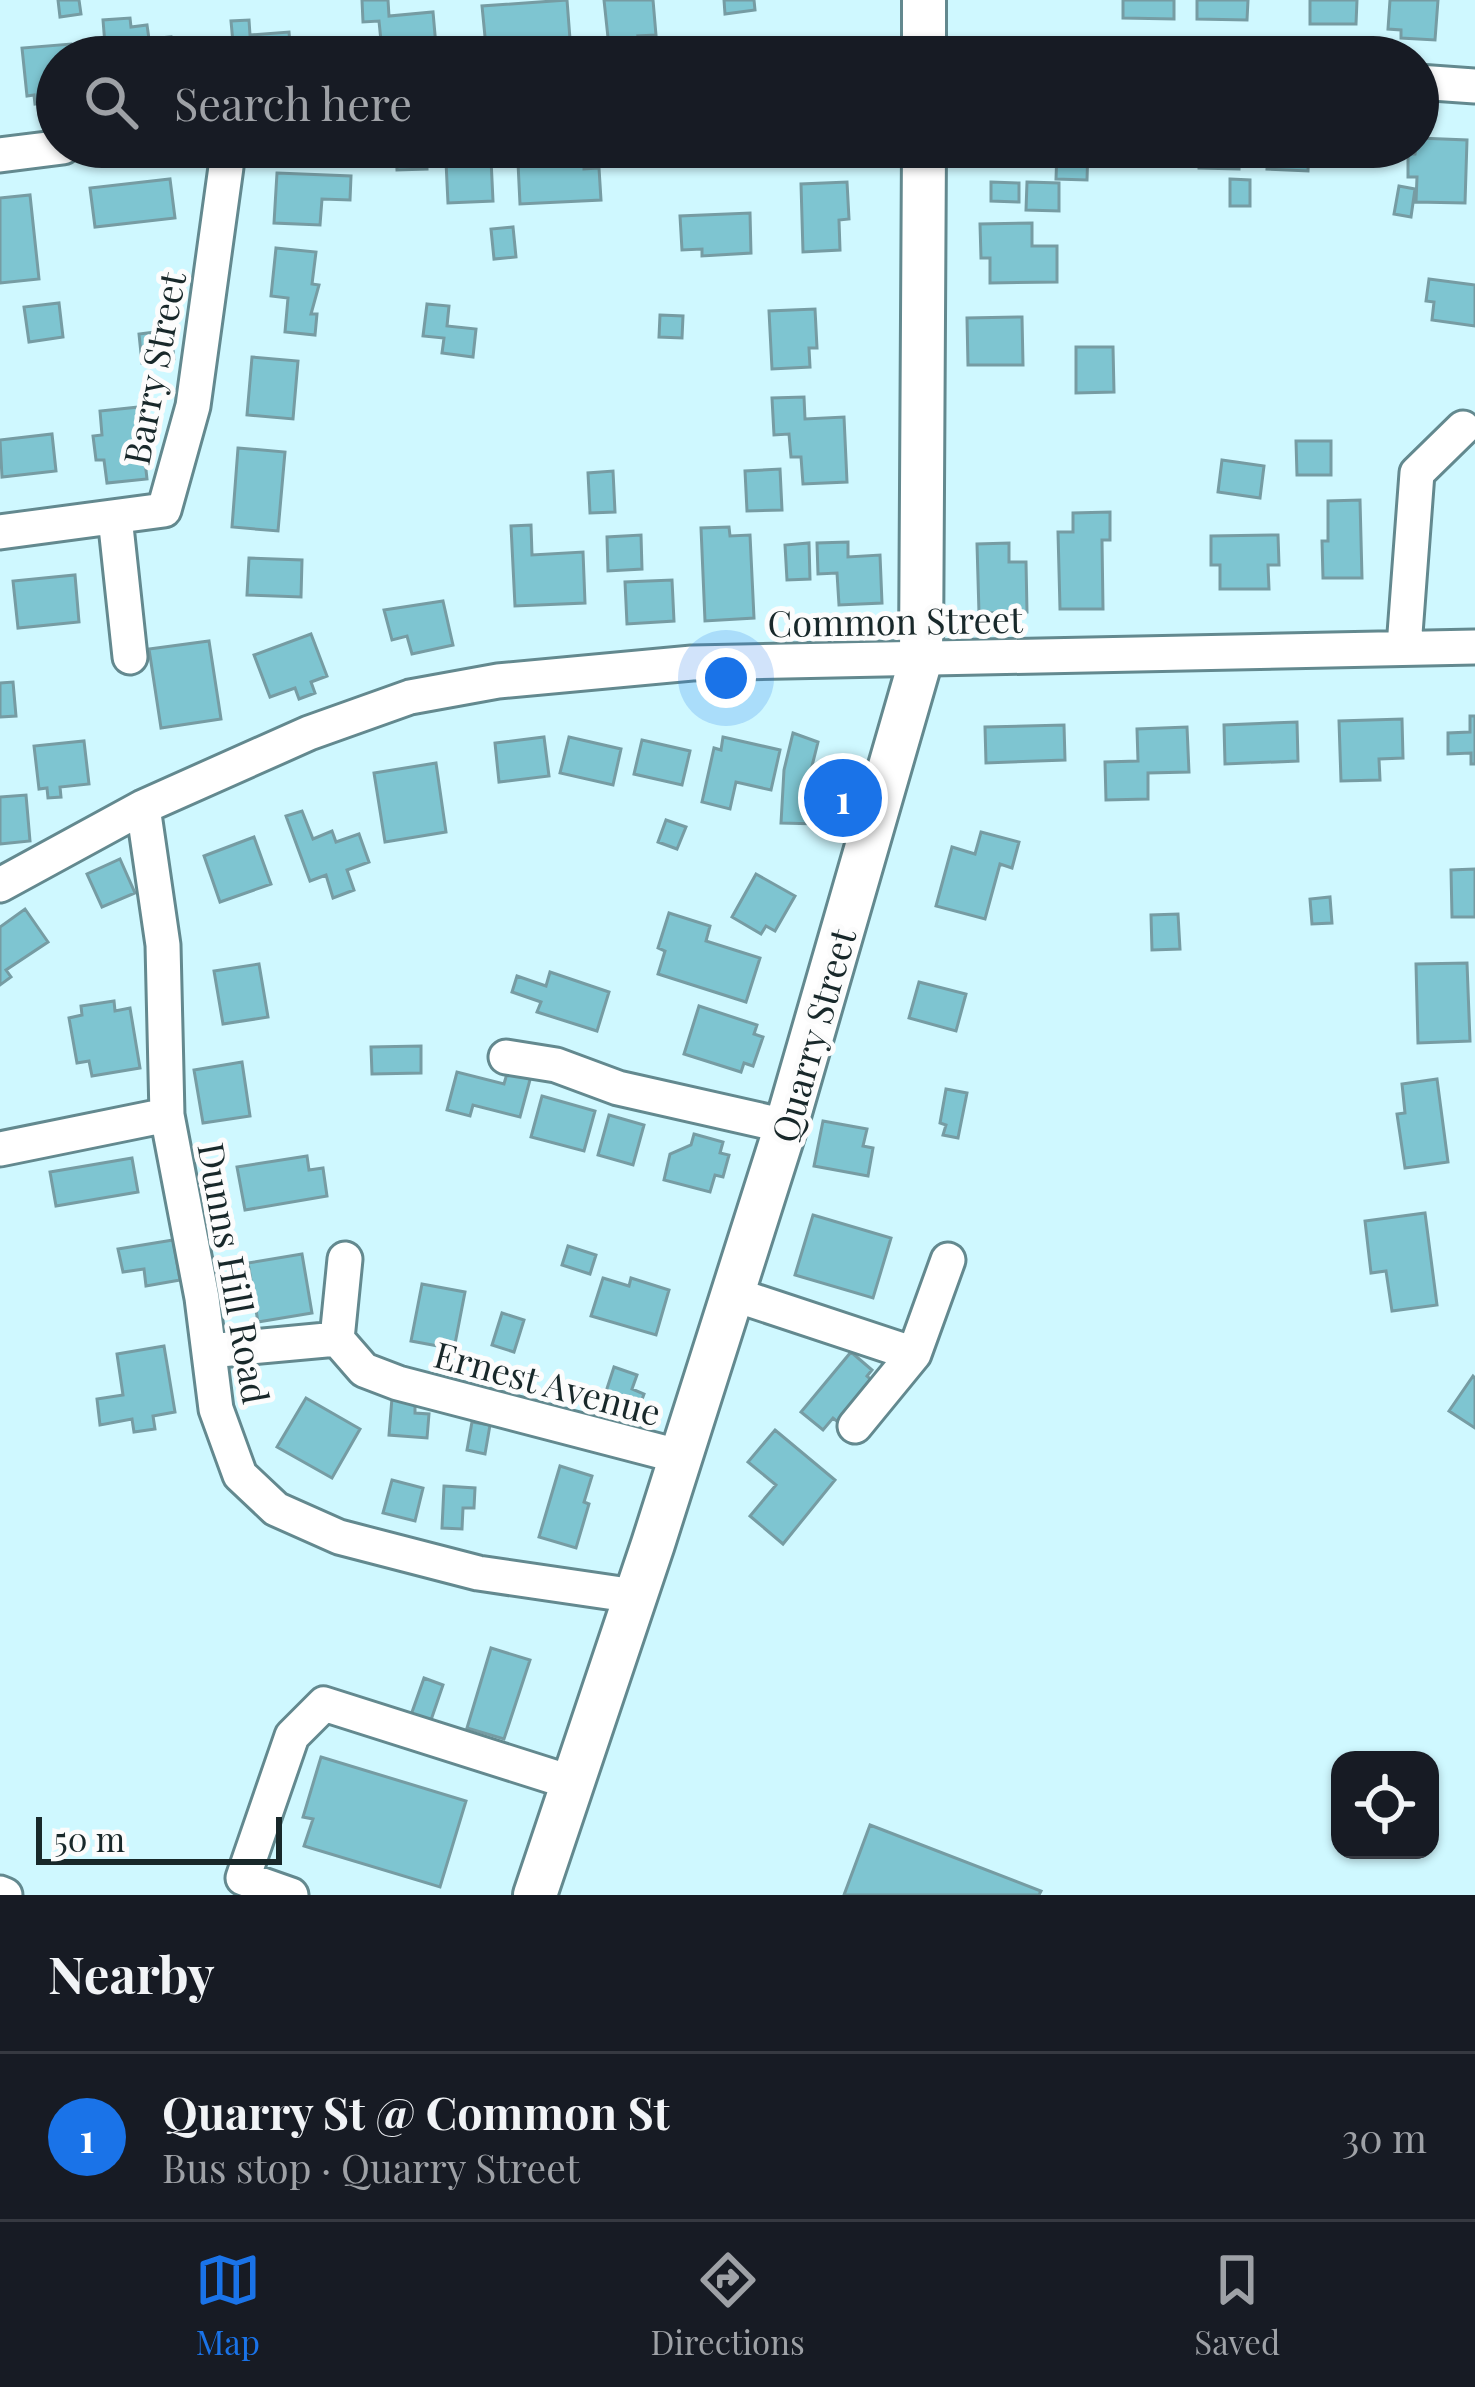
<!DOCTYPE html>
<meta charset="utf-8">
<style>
:root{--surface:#171b24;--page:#20242c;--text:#f1f3f6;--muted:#9ea1a6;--line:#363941;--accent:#1a73e8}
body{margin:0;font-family:"Playfair Display",serif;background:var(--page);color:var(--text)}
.controls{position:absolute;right:36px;bottom:36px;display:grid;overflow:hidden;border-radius:24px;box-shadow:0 3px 9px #0004}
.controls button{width:108px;height:108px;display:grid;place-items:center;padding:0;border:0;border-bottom:3px solid var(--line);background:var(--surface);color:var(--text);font:60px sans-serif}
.scale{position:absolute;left:36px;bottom:30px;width:246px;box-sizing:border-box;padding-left:12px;border:6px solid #18282a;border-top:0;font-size:33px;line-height:42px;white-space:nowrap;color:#18282a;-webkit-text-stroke:9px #fcfcfc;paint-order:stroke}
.you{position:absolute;left:726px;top:678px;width:42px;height:42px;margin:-30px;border:9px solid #fff;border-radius:50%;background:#1a73e8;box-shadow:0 0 0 18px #1a73e833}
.badge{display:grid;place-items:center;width:78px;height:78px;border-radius:50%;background:var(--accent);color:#fff;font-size:39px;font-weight:700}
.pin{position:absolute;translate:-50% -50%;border:6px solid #fff;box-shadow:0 3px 12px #0006}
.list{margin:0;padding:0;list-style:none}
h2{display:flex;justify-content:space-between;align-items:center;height:156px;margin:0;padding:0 48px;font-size:51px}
h2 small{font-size:39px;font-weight:400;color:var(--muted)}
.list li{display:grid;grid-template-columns:78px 1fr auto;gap:36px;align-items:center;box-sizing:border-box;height:168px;padding:0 48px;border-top:3px solid var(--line)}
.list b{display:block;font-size:45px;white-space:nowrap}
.list p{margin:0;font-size:39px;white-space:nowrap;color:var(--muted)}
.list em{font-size:39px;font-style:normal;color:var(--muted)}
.icon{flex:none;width:66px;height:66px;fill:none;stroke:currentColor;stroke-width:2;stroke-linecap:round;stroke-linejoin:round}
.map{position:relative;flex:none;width:1475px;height:1895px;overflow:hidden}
.search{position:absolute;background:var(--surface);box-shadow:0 3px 9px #0004;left:36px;right:36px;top:36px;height:132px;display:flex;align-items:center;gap:30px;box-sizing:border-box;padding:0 42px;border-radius:66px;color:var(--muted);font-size:45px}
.sheet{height:324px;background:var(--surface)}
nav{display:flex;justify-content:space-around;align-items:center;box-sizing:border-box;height:168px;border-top:3px solid var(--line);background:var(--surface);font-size:33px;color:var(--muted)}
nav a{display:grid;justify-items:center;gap:6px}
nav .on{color:var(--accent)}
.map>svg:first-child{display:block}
</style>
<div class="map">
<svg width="1475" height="1895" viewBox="0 0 1475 1895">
<rect width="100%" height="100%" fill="#cff8ff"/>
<path fill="#7ec5d1" stroke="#769ca3" stroke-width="3" d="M58,0H79L81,14L60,17Z
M362,0H388L389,16L433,12L436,46L382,51L379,21L363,22Z
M567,0L570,39L486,47L482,6Z
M604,0H653L656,35L638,36L640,45L609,47Z
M724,0H754L755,10L725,14Z
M1123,0H1174V19L1123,18Z
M1197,0H1248L1247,20L1197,19Z
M1310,0H1357L1356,24H1310Z
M1390,0H1438L1435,40L1401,38V30L1388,29Z
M130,18L131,27L147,25L149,39L171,37L173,57H106L103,20Z
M249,20L250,35L289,32L291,57L234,54L231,21Z
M71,44L73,57H57V101L35,104L34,95L27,96L22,48Z
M1418,138L1467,140L1465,203L1416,202L1417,177H1408V154H1415Z
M396,147H426L427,169L397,170Z
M832,147H874L875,158L832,160Z
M1044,147H1088L1087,180L1056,179L1057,151H1044Z
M1116,147H1155V159H1139V166L1123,165V159L1116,158Z
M1199,147H1240L1239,169L1199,168Z
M1268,147H1309L1308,171L1267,169Z
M491,159L493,201L448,203L446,162Z
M584,160V169L599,168L601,200L520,204L518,163Z
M277,173L351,176L350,200L322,199L320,225L274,223Z
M170,179L175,218L95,227L90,188Z
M1230,179L1250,180V206H1230Z
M847,182L849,219L839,220L840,250L803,252L801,184Z
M991,182L1019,183V202L991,201Z
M1027,182L1059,183V211L1026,210Z
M1399,186L1415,189L1411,217L1394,214Z
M30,195L39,279L0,283V198Z
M750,213L751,253L702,256V249L682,250L680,216Z
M1032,223V246H1057V282L990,283V258H981L980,224Z
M513,227L516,257L494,259L491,229Z
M276,248L316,252L312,284L319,285L311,314H317L315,335L285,332L288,298L271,296Z
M1429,279L1475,285V326L1432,320L1434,302L1426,301Z
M59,303L63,337L29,342L24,307Z
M427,304L449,306L447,326L476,329L473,357L442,353L444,338L423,336Z
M815,309L817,348H809L810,367L772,369L769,311Z
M660,315L683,316L682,338L659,337Z
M1022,317L1023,365H968L967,318Z
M171,330L174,359L142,363L139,334Z
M1076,347H1113L1114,392L1076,393Z
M252,357L298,361L293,419L247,415Z
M804,397L805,419L844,417L847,482L803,484L801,457H791L789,434L774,435L772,398Z
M139,407L147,479L107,483L104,460H96L93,436L102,435L100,411Z
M52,434L56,471L2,477L0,440Z
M1296,441H1331V475H1297Z
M238,448L285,452L278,531L232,527Z
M1222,460L1264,466L1260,498L1218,492Z
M780,469L782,510L747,511L745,471Z
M613,471L615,512L590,513L588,473Z
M1360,500L1362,578H1323L1322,541H1328V501Z
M1110,512V540H1102L1103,609H1060L1058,532H1073V513Z
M531,525L532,555L583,552L585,603L515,606L511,526Z
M729,527L730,536L750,535L754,618L705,621L701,528Z
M641,535L642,569L608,571L607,537Z
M1278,535L1279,565H1268L1269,589H1220V565H1211V536Z
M848,542V557L880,555L882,603L839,605L837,573L818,574L817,543Z
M809,543L810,579L787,580L785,545Z
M1009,543V562H1026L1027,612L979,613L977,544Z
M249,558L302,560L301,597L247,595Z
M75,575L79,622L18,628L13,581Z
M672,580L674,621L627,624L625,582Z
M443,601L453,645L412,654L407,636L392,640L384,610Z
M311,634L327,676L311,682L315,693L299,699L295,688L270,697L254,655Z
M209,641L221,719L161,728L149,649Z
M13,682L16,716L0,717V683Z
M1470,716H1475V764H1471V753L1448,754V733L1470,732Z
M1402,719L1403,758L1379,759L1380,780L1341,781L1339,721Z
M1297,722L1298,761L1225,764L1224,725Z
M1064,725L1065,760L986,763L985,727Z
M1187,727L1189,772L1148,773V799L1106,800L1105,762L1138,761L1137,729Z
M793,733L818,742L810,774L822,775L819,824L781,823L784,770Z
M544,737L549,776L499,782L495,743Z
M569,737L621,749L613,785L560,773Z
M723,737L780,750L771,790L736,782L730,809L702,802L714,748L721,750Z
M642,740L690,751L682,785L634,774Z
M84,741L89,784L60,787L61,797L48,798L47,788L39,789L34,746Z
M436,763L446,832L385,842L374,773Z
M26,795L30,841L0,844V797Z
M302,811L313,839L332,831L336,842L359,834L369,862L347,870L354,890L333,898L326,875L310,881L286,816Z
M666,820L686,827L677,849L658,842Z
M981,832L1019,842L1012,868L1000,864L985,919L936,906L952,847L975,854Z
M254,837L271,884L220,902L204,856Z
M120,859L135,893L102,907L87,874Z
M1475,869V917H1452L1451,870Z
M756,874L795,896L775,931L766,926L761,934L732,917Z
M1330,897L1332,923L1312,924L1310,899Z
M25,909L48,942L6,970L11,977L0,985V927Z
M669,913L710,926L706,941L760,958L746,1002L658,974L665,951L658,948Z
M1178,914L1180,949L1152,950L1151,915Z
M1467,963L1470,1041L1418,1043L1416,964Z
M259,964L268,1017L223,1024L214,971Z
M550,972L609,992L597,1031L537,1012L541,1002L512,992L517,976L546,986Z
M919,982L966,994L956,1031L909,1018Z
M114,1001L115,1011L130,1008L140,1068L92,1076L89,1061L77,1063L69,1018L82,1015L81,1006Z
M699,1006L757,1025L754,1034L763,1037L753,1066L744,1063L741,1072L684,1054Z
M421,1046V1073L372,1074L371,1047Z
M242,1062L250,1116L203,1123L194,1070Z
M508,1070L531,1076L520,1117L473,1105L470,1116L447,1110L457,1072L504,1084Z
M1437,1079L1448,1162L1405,1168L1397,1114L1405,1113L1402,1084Z
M946,1089L967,1093L958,1138L943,1135L946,1125L940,1123Z
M542,1096L595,1111L584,1151L531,1137Z
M609,1115L644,1125L633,1165L598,1155Z
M823,1121L867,1129L863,1146L873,1148L868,1176L814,1166Z
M694,1134L723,1142L720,1153L729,1155L723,1177L715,1175L710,1192L664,1180L670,1154L691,1145Z
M307,1156L309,1170L323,1168L327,1196L245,1210L237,1167Z
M132,1158L138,1192L56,1206L50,1172Z
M1425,1213L1437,1305L1392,1311L1386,1271L1371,1273L1365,1221Z
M813,1215L891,1238L873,1298L795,1275Z
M173,1240L180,1280L146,1286L144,1269L123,1272L118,1249Z
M568,1246L596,1255L590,1274L562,1265Z
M302,1254L312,1313L258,1322L248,1263Z
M603,1278L629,1286L631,1278L669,1290L656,1335L591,1316Z
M422,1284L465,1292L454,1349L411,1341Z
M502,1313L524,1320L514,1352L492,1345Z
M164,1346L175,1412L153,1416L155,1429L134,1432L132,1419L100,1425L97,1399L123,1395L117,1354Z
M851,1352L872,1370L867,1376L878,1386L844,1427L833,1418L823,1430L801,1412Z
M614,1367L637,1375L632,1389L644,1394L635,1418L601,1407Z
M1473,1376L1475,1378V1428L1449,1411Z
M306,1398L360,1429L332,1478L277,1447Z
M392,1398L415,1400V1413L429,1414L427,1438L389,1435Z
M472,1422L490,1425L485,1454L467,1450Z
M775,1430L835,1480L783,1544L750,1516L776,1485L748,1462Z
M560,1466L592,1476L584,1502L589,1504L576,1548L539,1537Z
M392,1480L423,1488L415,1521L383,1513Z
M444,1486L475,1488L474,1508H463L462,1529L442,1528Z
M491,1648L530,1660L504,1739L467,1728Z
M424,1678L443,1685L430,1723L411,1715Z
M321,1757L466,1801L440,1887L304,1846L313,1819L303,1817Z
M870,1825L1041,1891L1039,1895H844Z"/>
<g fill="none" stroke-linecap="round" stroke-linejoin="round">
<g stroke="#63898f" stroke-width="39">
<path id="minor" d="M924,55L987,57
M1418,82L1475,86
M0,155L63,147
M115,517L130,657
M0,532L164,510L193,406L226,167L225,147
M1404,647L1417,473L1463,428
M143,807L163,945L167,1115L202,1298L216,1409L240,1475L276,1509L339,1537L478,1573L635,1596
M0,885L143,807L309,733L410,697L498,681L692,663L1475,647
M506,1057L556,1065L618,1088L786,1126
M0,1149L167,1115
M733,1294L914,1354
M337,1339L364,1370L398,1383L678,1456
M209,1351L337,1339L345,1259
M855,1426L914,1354L948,1260
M0,1893L5,1895
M291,1895L243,1878L292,1736L324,1704L573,1783"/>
</g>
<g stroke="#63898f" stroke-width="48">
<path id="major" d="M924,0V57
M535,1895L653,1544L786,1126L921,659L924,147"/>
</g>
<use href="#minor" stroke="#fff" stroke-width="33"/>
<use href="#major" stroke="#fff" stroke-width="42"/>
</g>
<g text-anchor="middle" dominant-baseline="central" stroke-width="10" stroke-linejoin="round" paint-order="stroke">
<g font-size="36" fill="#18282a" stroke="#fcfcfc">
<text transform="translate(153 368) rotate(-79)">Barry Street</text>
<text transform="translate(895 620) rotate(-1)">Common Street</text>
<text transform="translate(812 1035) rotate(-74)">Quarry Street</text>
<text transform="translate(235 1273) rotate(80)">Dunns Hill Road</text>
<text transform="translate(548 1382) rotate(15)">Ernest Avenue</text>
</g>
</g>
</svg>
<div class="controls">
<button><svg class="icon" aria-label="locate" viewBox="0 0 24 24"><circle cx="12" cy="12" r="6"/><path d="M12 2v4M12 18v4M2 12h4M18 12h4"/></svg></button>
</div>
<div class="scale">50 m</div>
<div class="you"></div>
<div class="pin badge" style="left:843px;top:798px">1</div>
<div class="search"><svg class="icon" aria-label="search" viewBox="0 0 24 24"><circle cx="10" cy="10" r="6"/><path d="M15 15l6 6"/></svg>Search here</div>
</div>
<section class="sheet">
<h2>Nearby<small></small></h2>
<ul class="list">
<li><span class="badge">1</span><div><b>Quarry St @ Common St</b><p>Bus stop · Quarry Street</p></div><em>30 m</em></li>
</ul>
</section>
<nav>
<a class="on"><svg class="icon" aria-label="map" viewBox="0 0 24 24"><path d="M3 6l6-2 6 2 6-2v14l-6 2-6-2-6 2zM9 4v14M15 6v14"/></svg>Map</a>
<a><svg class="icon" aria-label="directions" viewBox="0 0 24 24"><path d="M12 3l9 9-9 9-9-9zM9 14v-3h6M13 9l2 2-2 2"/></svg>Directions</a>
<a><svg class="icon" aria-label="saved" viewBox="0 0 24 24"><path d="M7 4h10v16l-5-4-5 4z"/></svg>Saved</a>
</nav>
